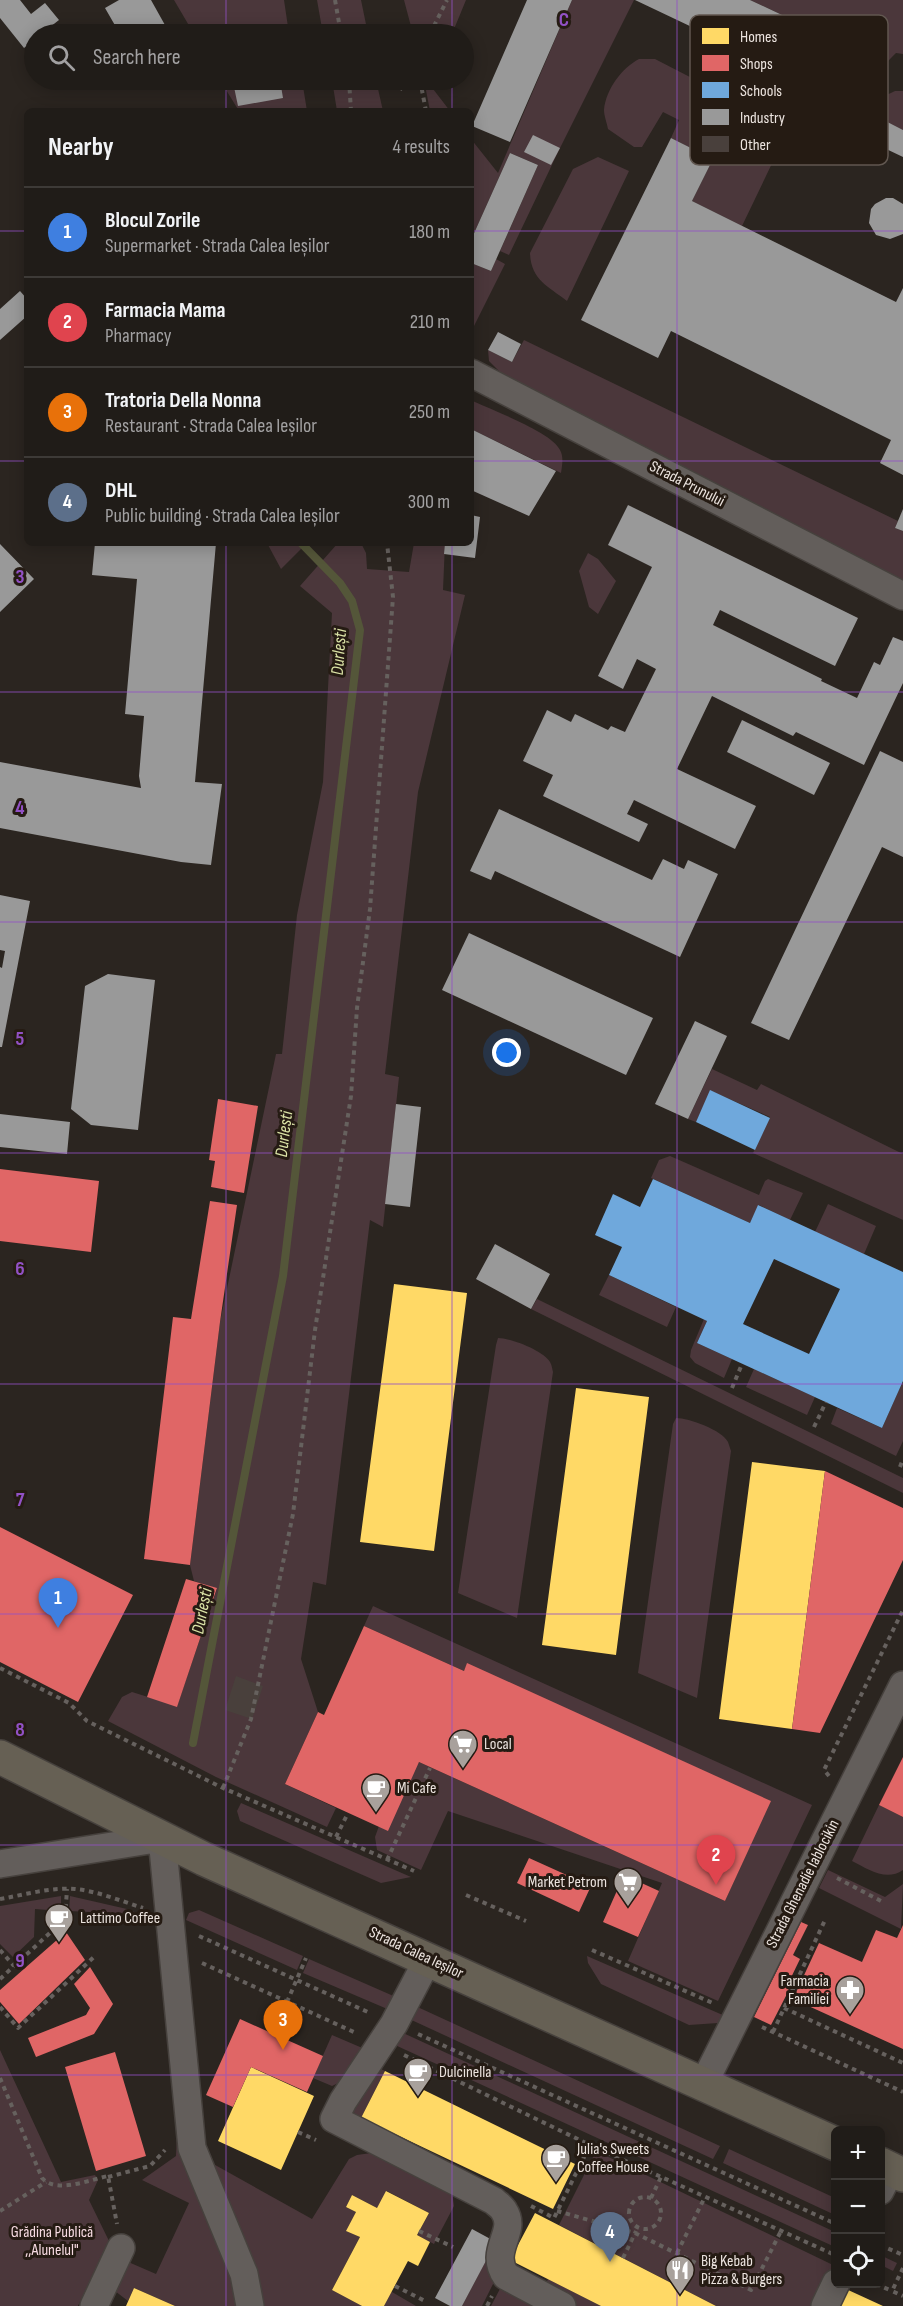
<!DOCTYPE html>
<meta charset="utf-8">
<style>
:root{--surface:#201c18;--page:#282521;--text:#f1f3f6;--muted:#a2a1a2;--line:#3d3a37;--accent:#db2777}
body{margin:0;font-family:"Sofia Sans Condensed",sans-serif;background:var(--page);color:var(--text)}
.controls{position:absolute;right:18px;bottom:18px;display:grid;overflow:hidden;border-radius:9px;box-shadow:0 3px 15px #0003}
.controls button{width:54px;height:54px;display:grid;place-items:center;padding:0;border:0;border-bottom:2px solid var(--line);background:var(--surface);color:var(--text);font:30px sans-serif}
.you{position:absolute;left:507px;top:1053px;width:21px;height:21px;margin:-15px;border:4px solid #fff;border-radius:50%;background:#1a73e8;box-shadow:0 0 0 9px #1a73e833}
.badge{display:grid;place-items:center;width:39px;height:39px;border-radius:50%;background:var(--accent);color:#fff;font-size:20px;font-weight:700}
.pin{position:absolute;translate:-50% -50px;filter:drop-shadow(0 2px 3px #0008)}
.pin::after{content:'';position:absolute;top:32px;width:21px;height:18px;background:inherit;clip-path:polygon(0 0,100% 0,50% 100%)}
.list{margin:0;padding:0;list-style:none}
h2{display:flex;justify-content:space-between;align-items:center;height:78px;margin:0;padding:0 24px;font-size:26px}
h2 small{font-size:20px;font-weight:400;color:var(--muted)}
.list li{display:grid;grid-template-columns:39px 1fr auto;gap:18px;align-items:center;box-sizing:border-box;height:90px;padding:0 24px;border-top:2px solid var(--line)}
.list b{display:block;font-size:22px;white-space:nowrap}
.list p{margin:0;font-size:20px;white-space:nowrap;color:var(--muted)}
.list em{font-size:20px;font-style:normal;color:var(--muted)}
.icon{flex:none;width:33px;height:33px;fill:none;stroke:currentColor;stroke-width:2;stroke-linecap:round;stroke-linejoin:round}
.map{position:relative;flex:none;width:903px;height:2306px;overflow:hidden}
.search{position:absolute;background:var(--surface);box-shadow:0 3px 15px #0003;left:24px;top:24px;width:450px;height:66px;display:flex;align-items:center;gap:15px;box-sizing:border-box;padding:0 21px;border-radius:33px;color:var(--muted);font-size:22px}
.panel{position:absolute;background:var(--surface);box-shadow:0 3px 15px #0003;left:24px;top:108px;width:450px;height:438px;border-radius:9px}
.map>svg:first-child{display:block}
</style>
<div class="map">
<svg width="903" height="2306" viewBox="0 0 903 2306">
<rect width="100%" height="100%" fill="#2b2520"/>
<path fill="#4b373b" d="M174,0H284L288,27L256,24L243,34H194Z
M317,0H361L368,34H323Z
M404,0H466L452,34H413Z
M572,0H634L560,148L509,255L500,251L538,165L510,153L471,240V139L498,173Z
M750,0H903V54L896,53C881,68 870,82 849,83L869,43L847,30L824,71L808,64L802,77L787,68L808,27Z
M639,59H655L789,128L742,226L692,201L713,159L671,138L679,120L663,112L642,147H634L608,129C607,123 604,116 604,110C606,89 622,68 639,59Z
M220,80H302L307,111H239Z
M332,80H376L383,111H337Z
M424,80H432L430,85L450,111H430Z
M895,91H903V130L867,112C873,101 884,96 895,91Z
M598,157L629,171L567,301C548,286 531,280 530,253L573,169Z
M496,259L505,264L471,332V263L491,271Z
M524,340L898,521L895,528L903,531V582L503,375L489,361L488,350L512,362Z
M471,400C491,410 552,432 560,450C564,457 562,466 561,473L471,429Z
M267,543H307L281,569Z
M338,543H361L366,553L367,569L409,572L414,543H445L443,590L465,595L418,792L385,1074L399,1077L383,1227L370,1220L326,1585L313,1582L301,1659L318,1712L285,1784L336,1808L327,1827L216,1777L108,1721L122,1697L132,1692L177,1706L217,1589L194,1581L190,1565L220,1322L276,1054H282L297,915L323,782L332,613L300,586Z
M588,553L598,559L616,581L598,614L589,607L579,571Z
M712,1069L757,1090L761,1084L903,1154V1220L753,1153L770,1117L711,1091L696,1122L688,1119Z
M670,1156L759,1195L765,1181L768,1179L803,1193L790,1220L759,1205L750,1223L651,1178L659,1160Z
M828,1204L876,1226L864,1254L815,1232Z
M609,1275L676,1307L667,1327L599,1295Z
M537,1299L903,1478V1493L531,1309Z
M704,1319L707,1321L697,1343L732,1359L724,1378L695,1363L690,1357L691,1350Z
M498,1338C511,1338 544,1351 550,1362C552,1365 552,1369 553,1372L517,1618L458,1593L496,1345Z
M754,1369L815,1397L807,1415L746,1387Z
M901,1385H903V1441L896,1456L831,1424L837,1408L882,1428Z
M676,1418C689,1418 722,1430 728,1442C729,1445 730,1448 731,1451L697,1698L638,1673L673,1424Z
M373,1606L812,1805L718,2001L628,1961L662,1883L448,1811L421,1870L377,1850L375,1837L379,1826L419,1762L725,1901L770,1801L467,1664L464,1671L364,1626Z
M241,1803L411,1877L381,1883L240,1821L237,1811Z
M879,1805L903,1817V1870C886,1882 868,1869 852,1861Z
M828,1870L885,1897L903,1884L901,1929L819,1888Z
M61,1896V1911L35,1909L34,1937L13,1957L0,1944V1906Z
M70,1896L127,1909L157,1921L156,1923L131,1914L69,1911Z
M199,1910L303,1956L297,1970L186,1920L189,1913Z
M587,1956L725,2016L718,2023L689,2025L601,1984L588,1963Z
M309,1959L398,1998L392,2011L303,1973Z
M411,2004L720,2146L713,2159L405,2017Z
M401,2032L835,2232V2247L395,2045Z
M332,2035L367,2050L351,2077L332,2086L313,2078Z
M0,2050L61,2182L95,2175L98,2180L89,2200L109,2241L78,2306H0Z
M373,2065L385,2071L361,2118L355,2115L351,2105Z
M177,2134L240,2301L241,2306H175L134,2288L128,2301L115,2291L126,2261L156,2274L189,2203L142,2180L176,2156Z
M729,2149L835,2198V2215L723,2163Z
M596,2151L833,2265L812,2306H716L559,2225Z
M371,2153L452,2192L454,2206L434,2244L417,2235L429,2213L387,2191L377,2208L352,2195L346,2207L356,2212L347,2231L360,2237L332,2290L362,2306H261L208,2161L312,2219L349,2159L357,2155Z
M489,2255L496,2278L482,2306H462Z
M880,2255L897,2263L893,2271L881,2265Z
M548,2279L601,2306H574L543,2290Z
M502,2285L539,2306H491Z
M391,2292H392L416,2306H384Z"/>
<path fill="#ffd966" d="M394,1284L467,1293L434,1551L360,1542Z
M576,1388L649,1397L616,1655L542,1645Z
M752,1462L825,1471L792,1729L719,1719Z
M251,2067L314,2096L281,2170L218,2141Z
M385,2071L575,2164L553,2209L361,2118Z
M386,2191L429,2213L417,2235L430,2242L418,2266L408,2261L384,2306H362L332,2290L360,2237L346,2231L356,2212L346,2207L352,2195L377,2208Z
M535,2213L716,2306H601L510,2260Z
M134,2288L175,2306H126Z
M846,2289L883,2306H838Z"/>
<path fill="#e06666" d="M218,1099L258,1106L244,1193L211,1187L215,1161L209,1160Z
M0,1169L99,1181L91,1252L0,1241Z
M210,1201L237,1205L220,1322L190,1565L144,1559L173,1317L191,1319Z
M825,1471L903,1508V1560L820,1733L792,1729Z
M0,1527L133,1595L78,1702L0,1662Z
M186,1579L217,1588L177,1707L147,1697Z
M364,1626L464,1671L467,1663L771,1801L725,1901L419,1762L388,1831L285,1784L318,1712L324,1715Z
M903,1757V1817L879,1805Z
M529,1858L591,1886L579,1912L517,1883Z
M624,1875L659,1891L638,1937L603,1922Z
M801,1922L808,1925L793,1955L800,1959L786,1988L789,1990L771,2025L754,2017Z
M903,1925V2049L793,1999L819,1943L862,1962L876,1930L897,1938Z
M66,1932L85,1960L19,2024L0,2002V1990Z
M90,1967L113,2004L94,2034L36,2057L28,2038L86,2015L90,2008L74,1984Z
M240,2019L323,2056L307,2092L251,2067L233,2107L206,2095Z
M115,2052L146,2156L96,2171L65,2067Z"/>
<path fill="#6fa8dc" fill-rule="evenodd" d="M710,1090L770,1118L755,1150L696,1122Z
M653,1179L750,1223L758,1205L903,1272V1381L882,1428L697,1343L707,1321L609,1275L622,1247L595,1235L613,1194L640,1207ZM774,1259L840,1289L809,1354L743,1324Z"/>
<path fill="#999" d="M0,0H20L31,14L45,3L59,20L41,34H34V40L24,48L0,18Z
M119,0H151L170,34H120L105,8Z
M527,0H572L510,142L472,126Z
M635,0H750L797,22L776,67Z
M272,80H280L283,98L238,106L234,87Z
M870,113L903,130V157L859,136Z
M533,135L560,148L551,165L524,152Z
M671,138L713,159L692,201L896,302L903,288V475L880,463L891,440L671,331L658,358L581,320Z
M510,153L538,165L491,271L471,263V240Z
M886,198H893L903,204V234L890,239L876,235L869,223L871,209L875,204Z
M20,291L27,299V316L0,340V309Z
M498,332L521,344L512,362L488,350Z
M471,429L556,471L529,516L471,490Z
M628,505L858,618L835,666L720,610L713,625L822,679L821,681L857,698L874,662L880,665L893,637L903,641V683L864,765L796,732L793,736L712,696L677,769L756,806L735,849L634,800L627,814L648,824L639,842L543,796L553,775L523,761L547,710L571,722L575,714L608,730L611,726L625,732L656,669L637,659L623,689L598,676L652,567L608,545Z
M903,509V531L895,528Z
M471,515L480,517L475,558L444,554L445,543H471Z
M95,543H216L195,782L222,784L211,865L181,862L0,828V762L141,788L139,776L144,716L125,714L137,579L92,575Z
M0,544L34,579L0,612Z
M742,720L830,763L814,795L727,752Z
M880,751L903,762V857L882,847L789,1040L751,1023Z
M499,809L652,880L663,859L684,869L688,860L718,874L680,957L495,871L491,880L470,871Z
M0,895L30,901L2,1047H0V967L2,968L5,951L0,950Z
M469,933L653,1018L626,1075L442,990Z
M108,974L155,980L138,1130L91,1125L71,1109L85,986Z
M695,1021L727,1036L688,1119L655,1104Z
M396,1104L421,1107L410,1207L385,1204Z
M0,1114L70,1122L67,1154L0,1147Z
M495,1244L550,1274L531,1309L476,1279Z
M472,2229L496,2242L462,2306H450L435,2298Z"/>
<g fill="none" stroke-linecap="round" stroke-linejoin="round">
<path stroke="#545639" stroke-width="8" d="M193,1743L283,1276L360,630L352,601L340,583L301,543"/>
</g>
<path fill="#49403c" d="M236,1676L263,1686L252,1719L225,1710Z"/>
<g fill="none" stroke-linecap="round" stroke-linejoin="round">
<g stroke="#46413d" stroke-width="30">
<path id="minor" d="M471,373L903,596
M0,1864L162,1838L192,2148L244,2274L250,2306
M428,1959L394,2024L343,2101L334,2119L494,2201C497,2204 502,2207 504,2211C518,2232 488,2250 506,2276L562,2306
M704,2083L903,1685
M880,2191L891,2169
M94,2306L121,2248
M825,2306L836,2283"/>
</g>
<g stroke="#46413d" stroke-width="36">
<path id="major" d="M0,1757L204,1859L836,2144
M880,2164L903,2175"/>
</g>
<path stroke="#66615e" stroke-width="4" stroke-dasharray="4.5 4.5" stroke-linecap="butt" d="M335,0L341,34
M430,34L447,0
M349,80L351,111
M420,80L426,111
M400,90L406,80
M732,1388L742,1364
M814,1427L826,1402
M900,1467L903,1459
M0,1668L69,1703L87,1721L223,1788L414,1871
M829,1776L824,1770L903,1610
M223,1788L251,1719L293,1514L315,1330L351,1096L357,1008L370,909L393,597L387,543
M336,1837L348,1813
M387,1860L430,1768
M837,1878L881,1901
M466,1895L526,1921
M0,1899C24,1895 50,1887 75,1889C97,1891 121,1901 143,1908
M199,1936L370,2013
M0,1950L14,1966
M592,1950L715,2004
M202,1963L356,2033
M0,1979L65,1919L67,1889
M287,2002L306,1958
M0,2007L18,2028L95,1956
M784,2008L903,2063
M762,2027L903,2092
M773,2032L825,1920
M418,2034L836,2224
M404,2055L590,2145L835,2255
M0,2078L42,2178C56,2194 89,2180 108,2176L117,2224
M298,2132L316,2140
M108,2177L150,2166L165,2150
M629 2213a16 16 0 1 1 32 0a16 16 0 1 1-32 0Z
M651,2198L661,2177
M531,2206L554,2218L590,2145
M0,2211L46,2182
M557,2211L635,2233L751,2290L781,2231
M419,2231L453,2247
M880,2245L903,2255
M677,2253L705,2197
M623,2258L636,2231
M903,2268L892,2291L903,2296
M876,2284L892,2291
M395,2286L427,2302
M487,2306L492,2296"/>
<use href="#minor" stroke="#635e5b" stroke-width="27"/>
<use href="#major" stroke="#666054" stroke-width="33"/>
</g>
<path fill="none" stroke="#9251c5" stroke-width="1.5" stroke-opacity="0.55" d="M226,0V34M452,0V34M677,0V2306M226,80V111M452,80V111M0,231H27M471,231H903M0,461H27M471,461H903M226,543V2306M452,543V2306M0,692H903M0,922H903M0,1153H903M0,1384H903M0,1614H903M0,1845H903M0,2075H903"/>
<defs>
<g id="supermarket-pin" transform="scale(1.5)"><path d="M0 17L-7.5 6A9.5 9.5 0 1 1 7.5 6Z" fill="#a8a19c" stroke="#251b13"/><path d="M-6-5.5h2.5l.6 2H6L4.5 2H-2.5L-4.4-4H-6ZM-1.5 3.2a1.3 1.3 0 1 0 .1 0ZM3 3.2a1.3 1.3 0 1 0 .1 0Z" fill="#fff"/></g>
<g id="cafe-pin" transform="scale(1.5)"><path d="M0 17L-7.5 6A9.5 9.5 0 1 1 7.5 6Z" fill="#a8a19c" stroke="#251b13"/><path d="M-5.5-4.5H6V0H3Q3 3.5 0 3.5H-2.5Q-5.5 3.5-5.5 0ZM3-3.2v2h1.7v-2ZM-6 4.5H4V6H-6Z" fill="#fff"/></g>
<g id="pharmacy-pin" transform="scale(1.5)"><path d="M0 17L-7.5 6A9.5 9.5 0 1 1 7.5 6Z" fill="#a8a19c" stroke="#251b13"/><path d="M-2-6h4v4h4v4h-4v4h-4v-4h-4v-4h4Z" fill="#fff"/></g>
<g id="restaurant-pin" transform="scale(1.5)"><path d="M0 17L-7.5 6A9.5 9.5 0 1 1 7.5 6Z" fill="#a8a19c" stroke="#251b13"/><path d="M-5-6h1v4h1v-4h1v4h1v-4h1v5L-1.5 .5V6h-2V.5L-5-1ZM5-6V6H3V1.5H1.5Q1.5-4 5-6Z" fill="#fff"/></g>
</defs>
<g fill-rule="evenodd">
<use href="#supermarket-pin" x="463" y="1744"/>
<use href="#cafe-pin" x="376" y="1788"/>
<use href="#supermarket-pin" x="628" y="1882"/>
<use href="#cafe-pin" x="59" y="1918"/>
<use href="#pharmacy-pin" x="850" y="1990"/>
<use href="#cafe-pin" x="418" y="2072"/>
<use href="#cafe-pin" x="556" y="2158"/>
<use href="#restaurant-pin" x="680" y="2270"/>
</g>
<g text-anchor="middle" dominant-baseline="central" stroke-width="6" stroke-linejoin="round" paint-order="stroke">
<g font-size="16" fill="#ece4df" stroke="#251b13">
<text transform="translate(687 484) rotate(27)">Strada Prunului</text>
<text transform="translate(803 1884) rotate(-63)">Strada Ghenadie Iablocikin</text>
<text transform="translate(416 1953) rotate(25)">Strada Calea Ieșilor</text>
</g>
<g font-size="16" fill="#ece4df" stroke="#251b13" text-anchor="start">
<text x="484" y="1744">Local</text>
<text x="397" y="1788">Mi Cafe</text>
<text x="607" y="1882" text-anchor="end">Market Petrom</text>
<text x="80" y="1918">Lattimo Coffee</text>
<text x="829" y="1981" text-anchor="end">Farmacia<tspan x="829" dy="18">Familiei</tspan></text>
<text x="439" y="2072">Dulcinella</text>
<text x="577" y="2149">Julia's Sweets<tspan x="577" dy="18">Coffee House</tspan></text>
<text x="701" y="2261">Big Kebab<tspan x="701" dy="18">Pizza &amp; Burgers</tspan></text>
</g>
<g font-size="16" fill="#f6dae1" stroke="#251b13">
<text x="52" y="2232">Grădina Publică<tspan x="52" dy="18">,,Alunelul"</tspan></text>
</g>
<g font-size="18" font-style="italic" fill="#dce4a7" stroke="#251b13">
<text transform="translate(339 652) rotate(-86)">Durlești</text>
<text transform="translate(284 1134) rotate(-83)">Durlești</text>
<text transform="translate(202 1611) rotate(-79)">Durlești</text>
</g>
</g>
<rect x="690" y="15" width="198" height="150" rx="9" fill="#251b13" stroke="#615750" stroke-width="1.5"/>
<rect x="702" y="28" width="27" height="16" fill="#ffd966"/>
<rect x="702" y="55" width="27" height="16" fill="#e06666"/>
<rect x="702" y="82" width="27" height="16" fill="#6fa8dc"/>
<rect x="702" y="109" width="27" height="16" fill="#999"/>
<rect x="702" y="136" width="27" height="16" fill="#49403c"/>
<g font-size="16" fill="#ece4df">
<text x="740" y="42">Homes</text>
<text x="740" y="69">Shops</text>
<text x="740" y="96">Schools</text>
<text x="740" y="123">Industry</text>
<text x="740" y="150">Other</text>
</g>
<g font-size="20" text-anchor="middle" font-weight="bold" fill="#9251c5" stroke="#251b13" stroke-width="6" stroke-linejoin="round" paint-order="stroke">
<text x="564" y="26">C</text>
<text x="20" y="583">3</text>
<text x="20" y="814">4</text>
<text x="20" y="1045">5</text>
<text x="20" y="1275">6</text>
<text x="20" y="1506">7</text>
<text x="20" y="1736">8</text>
<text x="20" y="1967">9</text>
</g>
</svg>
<div class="controls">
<button>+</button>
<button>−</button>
<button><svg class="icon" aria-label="locate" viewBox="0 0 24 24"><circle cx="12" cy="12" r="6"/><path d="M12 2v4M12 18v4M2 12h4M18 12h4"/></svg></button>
</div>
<div class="you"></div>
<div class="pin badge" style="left:58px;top:1628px;background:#3f7fe0">1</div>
<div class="pin badge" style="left:716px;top:1885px;background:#e0444e">2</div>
<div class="pin badge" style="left:283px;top:2050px;background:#e8710a">3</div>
<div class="pin badge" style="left:610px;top:2262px;background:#5c6f8a">4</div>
<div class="search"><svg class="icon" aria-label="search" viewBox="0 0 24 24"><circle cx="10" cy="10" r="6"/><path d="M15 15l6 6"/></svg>Search here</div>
<section class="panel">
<h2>Nearby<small>4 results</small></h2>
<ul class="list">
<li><span class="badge" style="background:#3f7fe0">1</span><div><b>Blocul Zorile</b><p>Supermarket · Strada Calea Ieșilor</p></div><em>180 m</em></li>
<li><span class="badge" style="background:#e0444e">2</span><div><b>Farmacia Mama</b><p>Pharmacy</p></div><em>210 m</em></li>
<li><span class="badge" style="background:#e8710a">3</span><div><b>Tratoria Della Nonna</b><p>Restaurant · Strada Calea Ieșilor</p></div><em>250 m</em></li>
<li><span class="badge" style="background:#5c6f8a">4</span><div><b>DHL</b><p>Public building · Strada Calea Ieșilor</p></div><em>300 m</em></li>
</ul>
</section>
</div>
